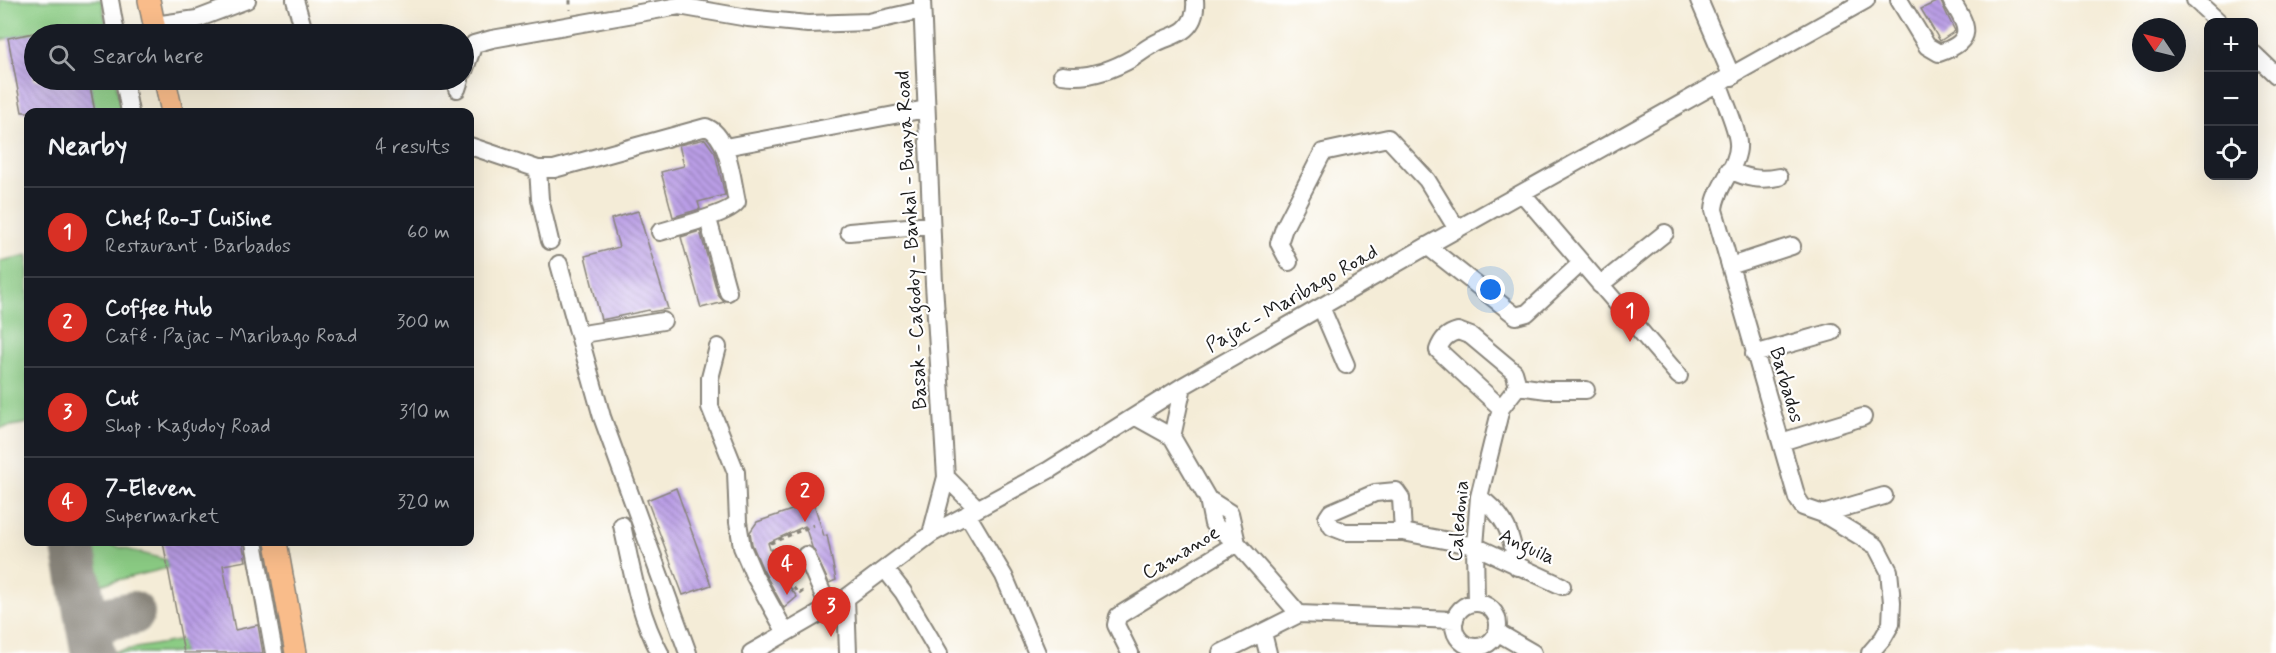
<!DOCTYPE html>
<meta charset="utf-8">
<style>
:root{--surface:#171b24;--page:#20242c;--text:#f1f3f6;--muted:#9ea1a6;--line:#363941;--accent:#d93025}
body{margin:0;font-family:Mynerve,sans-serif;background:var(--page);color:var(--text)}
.controls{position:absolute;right:18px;top:18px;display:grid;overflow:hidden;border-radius:12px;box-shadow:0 6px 24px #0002}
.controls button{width:54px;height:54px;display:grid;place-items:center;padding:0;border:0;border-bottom:2px solid var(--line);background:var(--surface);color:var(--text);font:30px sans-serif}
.compass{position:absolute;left:2132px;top:18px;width:54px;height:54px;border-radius:50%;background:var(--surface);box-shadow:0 6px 24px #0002;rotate:305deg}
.you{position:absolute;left:1491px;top:290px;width:21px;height:21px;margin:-15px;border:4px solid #fff;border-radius:50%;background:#1a73e8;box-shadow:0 0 0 9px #1a73e833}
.badge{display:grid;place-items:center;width:39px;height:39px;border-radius:50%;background:var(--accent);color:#fff;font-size:20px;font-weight:700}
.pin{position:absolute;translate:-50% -50px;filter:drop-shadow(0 2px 3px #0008)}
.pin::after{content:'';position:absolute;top:32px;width:21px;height:18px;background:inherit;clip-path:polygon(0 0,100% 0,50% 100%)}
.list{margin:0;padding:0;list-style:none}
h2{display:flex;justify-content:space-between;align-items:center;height:78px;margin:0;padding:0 24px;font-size:26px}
h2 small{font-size:20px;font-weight:400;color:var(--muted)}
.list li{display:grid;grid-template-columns:39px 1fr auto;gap:18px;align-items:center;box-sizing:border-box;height:90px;padding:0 24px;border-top:2px solid var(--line)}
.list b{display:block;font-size:22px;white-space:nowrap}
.list p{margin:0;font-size:20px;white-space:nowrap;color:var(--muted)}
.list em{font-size:20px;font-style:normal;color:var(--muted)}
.icon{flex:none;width:33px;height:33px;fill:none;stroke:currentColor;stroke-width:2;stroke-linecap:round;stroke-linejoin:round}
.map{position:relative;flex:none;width:2276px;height:653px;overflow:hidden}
.search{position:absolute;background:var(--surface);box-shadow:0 6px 24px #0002;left:24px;top:24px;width:450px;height:66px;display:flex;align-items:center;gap:15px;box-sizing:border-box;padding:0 21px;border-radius:33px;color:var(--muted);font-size:22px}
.panel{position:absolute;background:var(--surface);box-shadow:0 6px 24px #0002;left:24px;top:108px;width:450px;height:438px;border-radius:12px}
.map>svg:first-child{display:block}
</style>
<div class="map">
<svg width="2276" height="653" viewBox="0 0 2276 653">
<defs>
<pattern id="building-back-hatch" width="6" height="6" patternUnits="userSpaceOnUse" patternTransform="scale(1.5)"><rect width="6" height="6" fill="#b99de5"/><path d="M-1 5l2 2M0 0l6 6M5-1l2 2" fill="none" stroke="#967fb9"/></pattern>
</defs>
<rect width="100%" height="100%" fill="#fff"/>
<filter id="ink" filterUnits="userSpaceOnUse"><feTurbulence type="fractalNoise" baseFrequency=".0167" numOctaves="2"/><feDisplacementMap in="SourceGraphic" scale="12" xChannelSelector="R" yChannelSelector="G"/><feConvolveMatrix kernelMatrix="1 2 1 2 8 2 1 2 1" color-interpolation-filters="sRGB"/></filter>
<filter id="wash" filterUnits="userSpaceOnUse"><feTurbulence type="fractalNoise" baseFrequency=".008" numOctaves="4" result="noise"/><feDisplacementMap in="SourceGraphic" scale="24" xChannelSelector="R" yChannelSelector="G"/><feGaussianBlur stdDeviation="1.35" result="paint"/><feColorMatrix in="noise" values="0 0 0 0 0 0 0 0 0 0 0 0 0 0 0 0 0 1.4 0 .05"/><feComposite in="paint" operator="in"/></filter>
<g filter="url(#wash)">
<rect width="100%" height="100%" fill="#f4ecd7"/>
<path fill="#8bcc84" stroke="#547450" stroke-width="1.5" d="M0,0H102L108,34H81L79,24L0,40Z
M89,80H116L121,112H95Z
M28,255V423L0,428V261Z
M81,542H101L167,560L168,568L89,587Z
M182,640L184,653H107Z"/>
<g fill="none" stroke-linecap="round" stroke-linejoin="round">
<path stroke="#88847a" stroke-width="44" d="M72,542L93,653
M87,623L133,613"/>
</g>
<g id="blocks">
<path fill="url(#building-back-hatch)" d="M1940,0L1955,31L1940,41L1921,9Z
M34,33V80H89L95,112H22L8,38Z
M705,139L715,153L725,195L698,202L700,209L673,217L661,172L684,166L679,145Z
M638,211L668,309L650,312L649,310L601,320L585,256L619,247L611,219Z
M700,231L718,295L724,302L701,308L681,237Z
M676,488L711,585L683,595L647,500Z
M814,504L824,536L827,535L836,580L829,583L812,547L805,526L768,543L776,568L797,597L784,608L763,570L752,544L750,532L757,522L806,505Z
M163,542H242L246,561L223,565L235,630L258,625L263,653H184Z"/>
</g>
</g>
<g filter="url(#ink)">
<use href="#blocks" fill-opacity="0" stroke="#88847a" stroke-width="1.5"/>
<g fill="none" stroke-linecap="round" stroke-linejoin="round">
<g stroke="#88847a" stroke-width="20">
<path id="minor" d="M110,0L116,34
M295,0L305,34
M922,0L934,284L946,477L931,534
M1699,0L1732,77
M1899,0L1927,46L1939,53C1975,41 1969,27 1951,0
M2195,0L2219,22
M154,25L197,19L247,0
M2254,54L2276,75
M464,71L474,44L492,39L679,6L748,18L808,24L869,22L922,10
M1062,75C1086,79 1112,70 1133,58C1140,53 1148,47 1156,43C1165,38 1177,36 1185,29C1194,21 1196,11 1195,0
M124,80L130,112
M1719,84C1724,101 1737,126 1738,143C1740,165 1715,187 1714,210L1797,498L1803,507L1823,514L1876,546L1889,571L1892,602L1891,624L1883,638L1870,653
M457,89L460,80
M470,146L538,169H554L706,127C729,135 732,180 737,202C730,214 676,227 660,232
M725,147L926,109
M538,169L540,199L550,241
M1729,170C1747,178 1759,181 1779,177
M1522,193L1679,376
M708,219L728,292
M849,232L931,225
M1427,246L1516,316L1527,313L1581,263
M1289,262L1279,243L1284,228L1323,152L1388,138L1427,180L1457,229
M559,264L602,417L688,653
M1730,266L1792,246
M1600,285L1665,233
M1321,307L1346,365
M1458,331L1471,336L1514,372L1518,386L1501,408L1438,350C1442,339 1447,334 1458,331Z
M581,339L589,333L663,321
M718,347L710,378V407L736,472L738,522L742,547L754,575L786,633
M1754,354L1832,332
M1518,386L1547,390H1586
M1136,417L1172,437L1208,499L1213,524L1237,543L1299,614
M1172,437L1183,386
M1781,442L1863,417
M946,477L977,508
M1396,491L1401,498L1403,532H1345L1332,527L1327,518L1331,512L1375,493Z
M1479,497C1507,517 1511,533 1517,567
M1208,499L1230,513L1237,543
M967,514L1004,576L1037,653
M1823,514L1884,496
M622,525C632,570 638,612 660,653
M1403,532L1475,546L1562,586
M254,542L274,653
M806,555L829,608
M885,569L903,592L939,653
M846,598L848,653
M1476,603L1475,546L1479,497L1501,408
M1454 625a22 22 0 1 1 44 0a22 22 0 1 1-44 0Z
M1299,614L1455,620
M1497,632L1533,653
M1263,633L1268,653
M751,653L846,598L931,534L1049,470L1183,386L1427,246L1866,0
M1130,653L1116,625L1118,616L1237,543
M1221,653L1299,614"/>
</g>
<g stroke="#88847a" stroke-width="24">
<path id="major" d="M149,0L156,34
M165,80L172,112
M276,542L296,653"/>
</g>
<path stroke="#88847a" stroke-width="3" stroke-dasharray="4.5 4.5" stroke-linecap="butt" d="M570,0V10
M803,591L799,594C785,578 775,564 771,543L814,525"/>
<use href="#minor" stroke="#fff" stroke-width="16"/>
<use href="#major" stroke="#f9bc8a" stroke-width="21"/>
</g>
</g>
<g text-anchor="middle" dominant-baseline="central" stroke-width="4.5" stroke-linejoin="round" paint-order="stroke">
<g font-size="20" fill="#1c1c1c" stroke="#fff">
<text transform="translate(912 240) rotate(-93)">Basak - Cagodoy - Bankal - Buaya Road</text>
<text transform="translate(1292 299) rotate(-30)">Pajac - Maribago Road</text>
<text transform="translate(1786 385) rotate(74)">Barbados</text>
<text transform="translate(1459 521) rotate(-85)">Caledonia</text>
<text transform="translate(1527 547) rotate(25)">Anguila</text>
<text transform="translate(1181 553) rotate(-31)">Camanoe</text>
</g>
</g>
</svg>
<div class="controls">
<button>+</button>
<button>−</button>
<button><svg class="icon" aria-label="locate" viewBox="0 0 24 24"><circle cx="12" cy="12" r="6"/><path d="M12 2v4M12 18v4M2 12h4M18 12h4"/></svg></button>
</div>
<svg class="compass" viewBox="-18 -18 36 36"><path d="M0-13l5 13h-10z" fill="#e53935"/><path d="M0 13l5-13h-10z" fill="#9ea1a6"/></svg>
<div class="you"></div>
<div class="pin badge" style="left:1630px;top:342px">1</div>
<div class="pin badge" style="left:805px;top:522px">2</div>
<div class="pin badge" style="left:831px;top:637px">3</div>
<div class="pin badge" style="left:787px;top:595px">4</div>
<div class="search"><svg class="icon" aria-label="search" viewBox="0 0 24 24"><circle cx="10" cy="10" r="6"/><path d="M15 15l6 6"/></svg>Search here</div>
<section class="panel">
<h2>Nearby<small>4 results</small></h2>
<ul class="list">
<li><span class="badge">1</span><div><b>Chef Ro-J Cuisine</b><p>Restaurant · Barbados</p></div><em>60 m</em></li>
<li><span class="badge">2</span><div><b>Coffee Hub</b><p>Café · Pajac - Maribago Road</p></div><em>300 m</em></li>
<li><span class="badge">3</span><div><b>Cut</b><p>Shop · Kagudoy Road</p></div><em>310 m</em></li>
<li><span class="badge">4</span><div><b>7-Eleven</b><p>Supermarket</p></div><em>320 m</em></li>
</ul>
</section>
</div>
